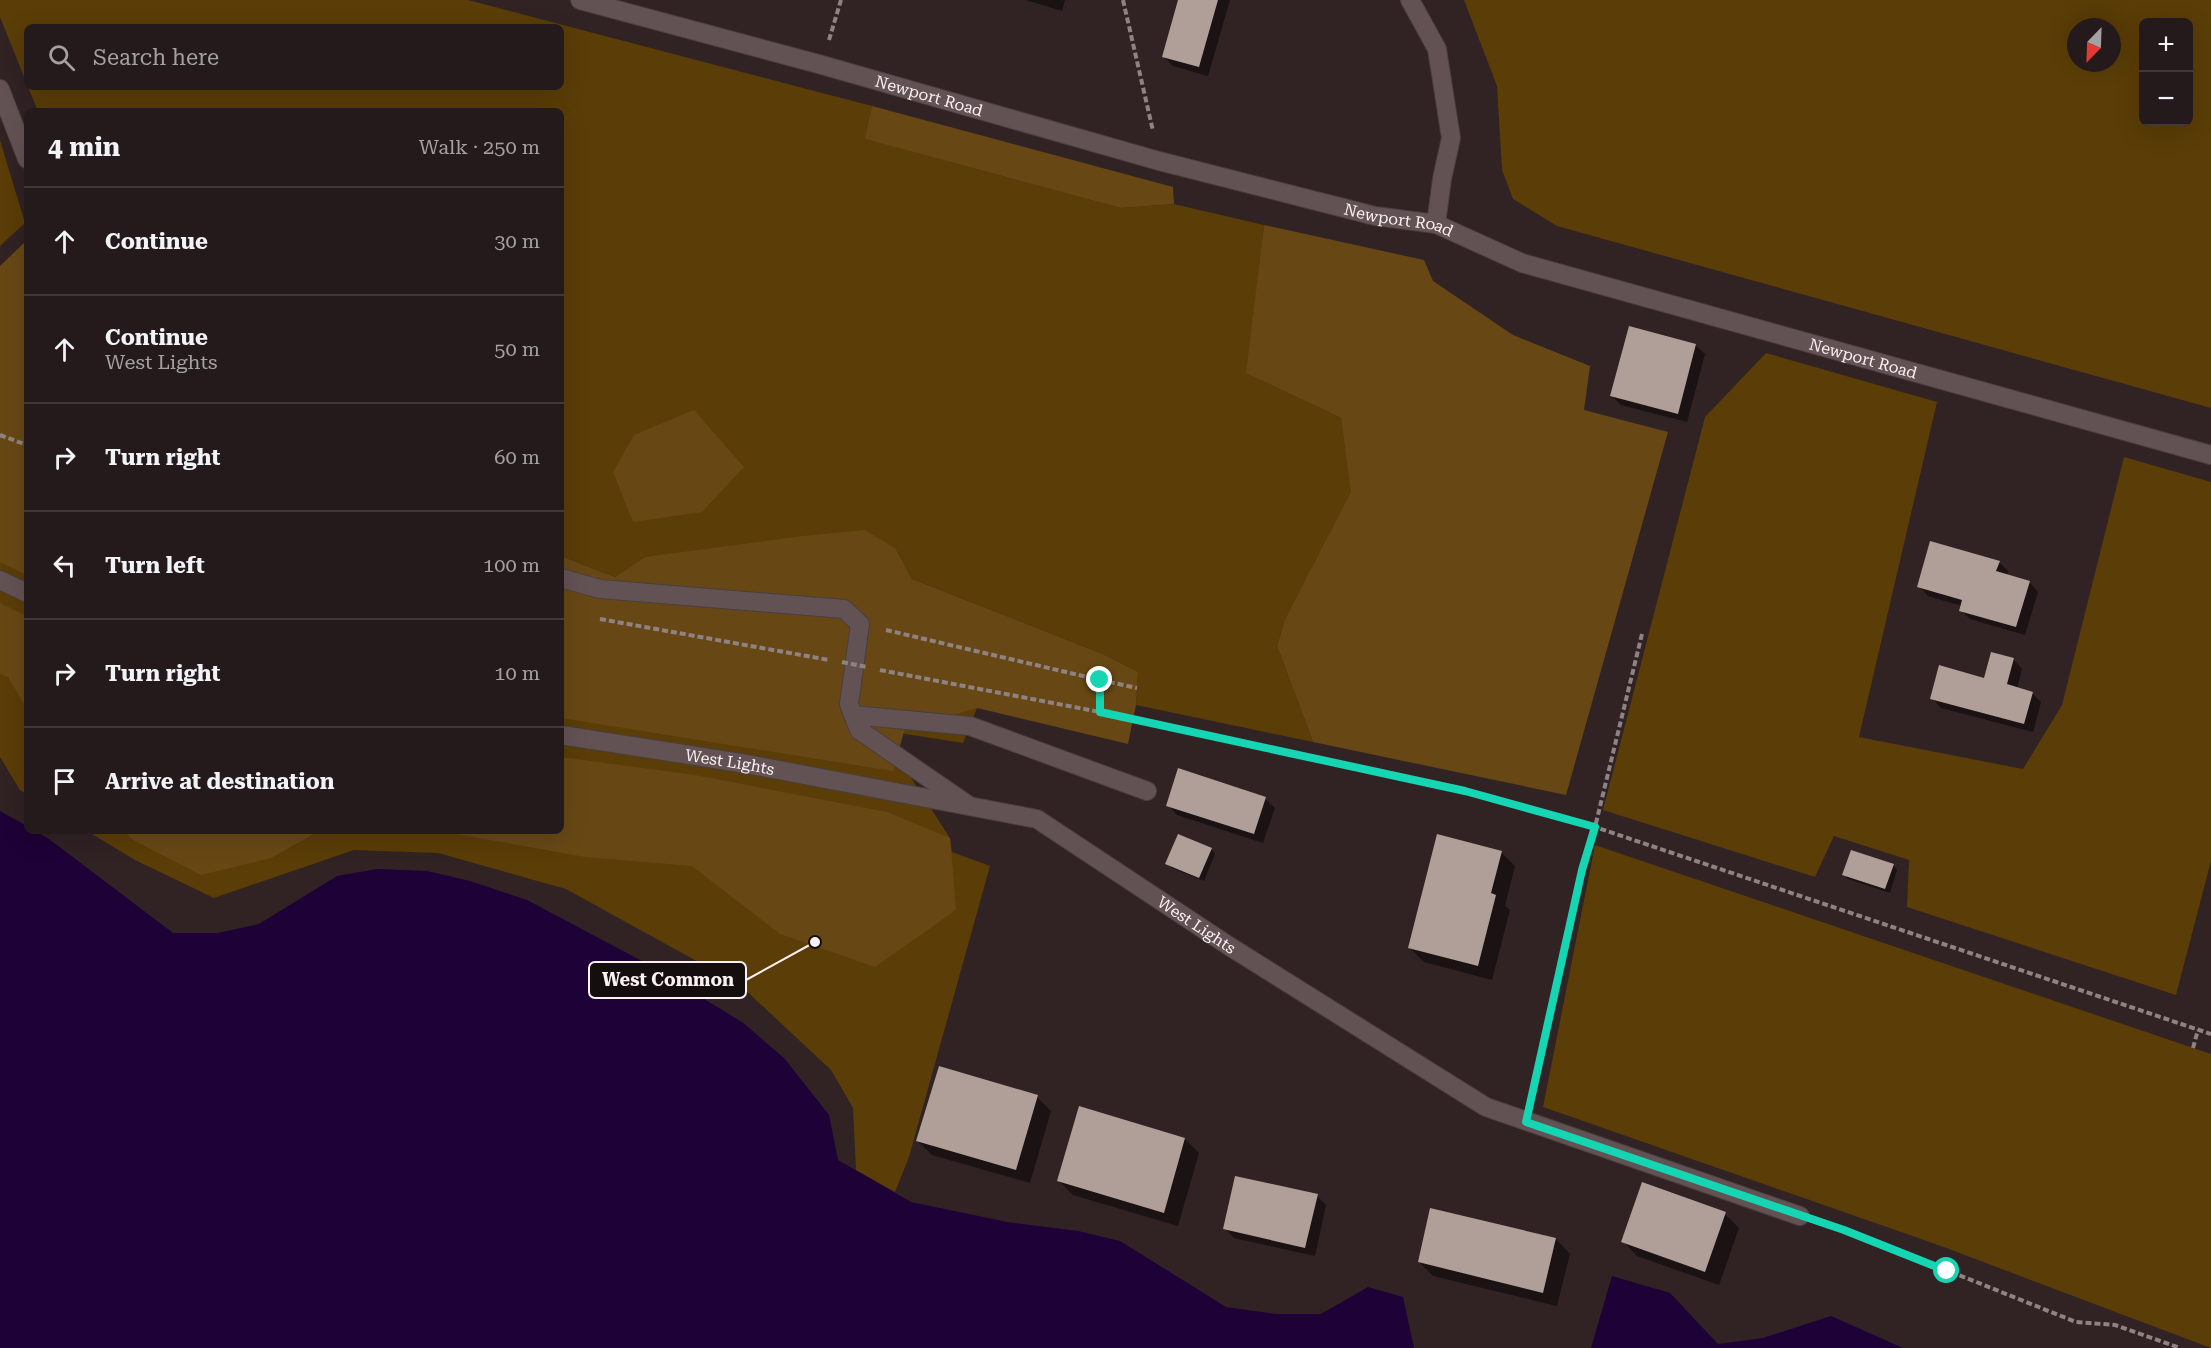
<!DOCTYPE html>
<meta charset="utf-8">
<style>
:root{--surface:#251a1b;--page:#312728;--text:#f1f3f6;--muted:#a3a1a3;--line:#42383a}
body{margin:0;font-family:"Roboto Serif",serif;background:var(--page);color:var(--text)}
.controls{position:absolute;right:18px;top:18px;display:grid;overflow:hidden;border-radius:9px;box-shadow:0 6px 24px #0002}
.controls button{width:54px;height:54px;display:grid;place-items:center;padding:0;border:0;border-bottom:2px solid var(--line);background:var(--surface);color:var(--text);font:30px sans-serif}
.compass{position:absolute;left:2067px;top:18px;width:54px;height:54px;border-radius:50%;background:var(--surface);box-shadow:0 6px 24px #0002;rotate:203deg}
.stop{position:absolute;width:18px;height:18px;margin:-14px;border:4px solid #15d5b3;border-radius:50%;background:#fff}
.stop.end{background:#15d5b3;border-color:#fff;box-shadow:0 2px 6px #0008}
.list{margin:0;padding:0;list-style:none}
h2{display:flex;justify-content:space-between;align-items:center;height:78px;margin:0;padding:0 24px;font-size:26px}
h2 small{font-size:20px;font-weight:400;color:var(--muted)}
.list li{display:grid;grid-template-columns:39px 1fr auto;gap:18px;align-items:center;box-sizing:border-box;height:108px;padding:0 24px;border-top:2px solid var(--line)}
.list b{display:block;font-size:22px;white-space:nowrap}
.list p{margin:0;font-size:20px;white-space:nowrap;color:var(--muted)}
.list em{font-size:20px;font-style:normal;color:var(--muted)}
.icon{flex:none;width:33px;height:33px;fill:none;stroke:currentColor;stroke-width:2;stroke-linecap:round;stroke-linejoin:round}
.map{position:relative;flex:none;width:2211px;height:1348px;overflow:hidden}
.search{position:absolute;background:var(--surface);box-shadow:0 6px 24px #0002;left:24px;top:24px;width:540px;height:66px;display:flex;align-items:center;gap:15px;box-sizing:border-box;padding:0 21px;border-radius:9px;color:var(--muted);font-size:22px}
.panel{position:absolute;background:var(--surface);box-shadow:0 6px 24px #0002;left:24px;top:108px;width:540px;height:726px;border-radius:9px}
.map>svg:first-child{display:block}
</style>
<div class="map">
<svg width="2211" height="1348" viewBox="0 0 2211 1348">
<rect width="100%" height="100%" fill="#312224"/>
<path fill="#5a3d07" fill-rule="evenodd" d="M0,0H468L872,106L866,139L1121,208L1174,204L1264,225L1247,373L1341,418L1352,492L1285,619L1277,646L1313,742L1136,705L1138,672L1103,654L912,579L896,549L645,557L615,577L561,556V111H38L28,87H561V27H27V84L0,17Z
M1464,0H2211V408L1557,226L1513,199L1502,170L1497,86ZM2144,22H2188V122H2144ZM2076,27H2112V63H2076Z
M0,140L25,223L0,246Z
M1766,353L1937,402L1859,737L2023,769L2062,705L2124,457L2211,482V861L2176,995L1907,907L1909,860L1834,836L1815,877L1603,810L1705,417Z
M0,452L27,461V794L20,790L0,757Z
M561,621L977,708L963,743L880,730L950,838L952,852L990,866L909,1157L895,1192L856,1170L853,1108L831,1070L740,985L566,889L438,853L354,850L214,898L135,860L87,831H561Z
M1595,845L2211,1054V1348L1941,1246L1543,1107Z"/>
<path fill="#674815" d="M872,106L1173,187L1174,204L1121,208L865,139Z
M1264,225L1424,260L1433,281L1513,335L1590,366L1584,410L1668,432L1566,795L1313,742L1277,646L1285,619L1351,492L1341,418L1246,373Z
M27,240V575L0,562V266Z
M694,410L744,467L702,512L633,522L613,472L634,435Z
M865,530L896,549L912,579L1103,654L1138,672L1136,705L1128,744L977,708L905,728L893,771L561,718V556L615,577L645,557L803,536Z
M0,603L27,616V709L8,677L0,674Z
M561,757L695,775L887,812L950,838L956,910L875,967L780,934L692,866L585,857L440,831H561Z
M124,831H319L271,858L201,875L133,840Z"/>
<path fill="#1e0136" d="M0,811L27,826V831H36L49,839L173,933H218L259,924L337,876L377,869L427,871L470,881L527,900L640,960L742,1022L784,1058L829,1115L838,1160L911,1202L1007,1222L1078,1231L1120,1241L1226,1307L1275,1314H1321L1368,1287L1403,1297L1414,1348H0Z
M1612,1276L1670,1293L1718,1344L1763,1338L1831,1316L1903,1348H1591Z"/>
<path fill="#0007" d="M1026,0H1065L1062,11Z
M1179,0H1230L1208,76L1173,66L1163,56Z
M1695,345L1705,354L1687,422L1621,405L1612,396Z
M1999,562L2008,571L2007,576L2029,582L2038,592L2025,635L1970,619L1961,610L1962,606L1928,596L1919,586Z
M2013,659L2022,669L2017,689L2032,693L2041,702L2033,732L1941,708L1932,698L1985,679Z
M1265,799L1275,808L1263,843L1177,815L1168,805Z
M1211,849L1215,854L1204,881L1172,868L1167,864Z
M1501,852L1515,866L1505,906L1510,910L1492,980L1424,962L1410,948Z
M1893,865L1897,870L1890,893L1848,879L1844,874Z
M1037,1097L1051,1111L1030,1183L932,1155L918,1141Z
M1185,1139L1199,1153L1178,1226L1073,1195L1059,1181Z
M1317,1196L1326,1205L1315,1256L1234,1238L1225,1228Z
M1725,1214L1739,1228L1719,1285L1637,1256L1623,1241Z
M1556,1239L1570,1254L1557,1306L1433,1276L1419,1262Z"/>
<path fill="#b09f98" d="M1178,0H1218L1199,67L1162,57Z
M1629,326L1696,344L1678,414L1610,396Z
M1930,541L2000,561L1996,571L2030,581L2016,627L1959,611L1962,600L1917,587Z
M1991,652L2014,658L2007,684L2033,692L2024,724L1930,699L1939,665L1984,678Z
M1178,768L1266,797L1254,834L1166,806Z
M1178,834L1212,848L1199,878L1165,864Z
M1437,834L1502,851L1491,893L1496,895L1478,966L1408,948Z
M1851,850L1894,864L1885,889L1842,875Z
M939,1066L1038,1095L1016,1170L916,1141Z
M1079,1106L1185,1138L1164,1213L1057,1181Z
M1235,1176L1318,1194L1305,1248L1223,1229Z
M1642,1182L1726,1212L1705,1272L1621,1242Z
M1430,1208L1556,1238L1543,1293L1418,1262Z"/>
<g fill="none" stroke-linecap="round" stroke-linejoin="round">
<g stroke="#4a3e3f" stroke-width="20">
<path id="service" d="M0,89L27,159
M561,578L600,589L844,609L860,624L849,704L859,730L968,805
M853,715L970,726L1147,791"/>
</g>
<g stroke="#4a3e3f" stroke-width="20">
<g id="minor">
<path d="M1410,0L1437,49L1451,138L1442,179L1436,224"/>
<path d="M0,580L27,593"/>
<path id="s1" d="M561,735L747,764L1037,819L1229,946L1486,1107L1800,1216"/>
</g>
</g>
<g stroke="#4a3e3f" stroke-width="20">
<g id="secondary">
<path id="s2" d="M580,0L822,65L1159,161L1375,216L1436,224L1522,263L2211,455"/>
</g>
</g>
<path stroke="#8f8283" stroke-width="4" stroke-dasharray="6 3" stroke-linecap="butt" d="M1123,0L1153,131
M829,40L841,0
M0,435L27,445
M600,619L829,660
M886,630L1100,680V712
M880,670L1100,712L1465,791L1595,827L2211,1034
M1100,680L1137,688
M2193,1048L2198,1030
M1532,1095L1582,870L1595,827L1642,634
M1825,1224L1889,1247L2076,1322L2115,1325L2180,1348"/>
<use href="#service" stroke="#635254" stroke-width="18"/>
<use href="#minor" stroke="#635254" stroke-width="18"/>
<use href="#secondary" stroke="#635254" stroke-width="18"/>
<path stroke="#8f8283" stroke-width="4" stroke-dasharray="6 3" stroke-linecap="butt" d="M842,662L867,667"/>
</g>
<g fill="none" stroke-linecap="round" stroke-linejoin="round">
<path stroke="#15d5b3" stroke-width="8" d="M1100,680V712L1465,791L1595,827L1582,870L1526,1122L1844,1230L1947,1271"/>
</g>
<g text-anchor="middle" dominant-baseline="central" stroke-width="6" stroke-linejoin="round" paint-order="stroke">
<g font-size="16" fill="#fbf1f2" stroke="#140e0e">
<text stroke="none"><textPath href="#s2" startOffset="362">Newport Road</textPath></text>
<text stroke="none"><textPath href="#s2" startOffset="848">Newport Road</textPath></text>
<text stroke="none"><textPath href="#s2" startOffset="1334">Newport Road</textPath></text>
<text stroke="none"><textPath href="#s1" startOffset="171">West Lights</textPath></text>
<text stroke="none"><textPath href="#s1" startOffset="675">West Lights</textPath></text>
</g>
</g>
<path fill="none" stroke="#fbf1f2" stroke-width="2" d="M815 942L746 980"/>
<circle fill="#fbf1f2" stroke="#140e0e" stroke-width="2" cx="815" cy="942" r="6"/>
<rect fill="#140e0e" stroke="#fbf1f2" stroke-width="2" x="589" y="962" width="157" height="36" rx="6"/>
<g font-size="18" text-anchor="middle" font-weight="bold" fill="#fbf1f2">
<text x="668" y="986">West Common</text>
</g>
</svg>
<div class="controls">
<button>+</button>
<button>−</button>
</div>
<svg class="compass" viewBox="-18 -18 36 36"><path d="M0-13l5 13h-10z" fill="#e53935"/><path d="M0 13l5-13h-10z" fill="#a3a1a3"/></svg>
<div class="stop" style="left:1947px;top:1271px"></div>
<div class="stop end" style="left:1100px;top:680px"></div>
<div class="search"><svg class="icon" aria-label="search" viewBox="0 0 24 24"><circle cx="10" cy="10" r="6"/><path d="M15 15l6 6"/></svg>Search here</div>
<section class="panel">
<h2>4 min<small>Walk · 250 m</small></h2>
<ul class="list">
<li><svg class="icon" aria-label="ahead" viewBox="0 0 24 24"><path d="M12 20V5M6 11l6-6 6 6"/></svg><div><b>Continue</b></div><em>30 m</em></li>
<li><svg class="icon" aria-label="ahead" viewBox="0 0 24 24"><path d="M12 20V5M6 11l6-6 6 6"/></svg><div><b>Continue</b><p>West Lights</p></div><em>50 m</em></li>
<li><svg class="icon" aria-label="right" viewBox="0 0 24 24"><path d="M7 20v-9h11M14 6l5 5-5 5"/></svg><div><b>Turn right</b></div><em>60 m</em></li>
<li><svg class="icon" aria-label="left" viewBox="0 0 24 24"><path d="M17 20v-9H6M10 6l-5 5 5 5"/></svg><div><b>Turn left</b></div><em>100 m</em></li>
<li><svg class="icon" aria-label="right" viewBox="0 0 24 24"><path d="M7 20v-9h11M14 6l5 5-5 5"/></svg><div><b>Turn right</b></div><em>10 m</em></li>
<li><svg class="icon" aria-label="arrive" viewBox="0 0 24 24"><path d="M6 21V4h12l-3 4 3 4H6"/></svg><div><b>Arrive at destination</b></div></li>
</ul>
</section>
</div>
